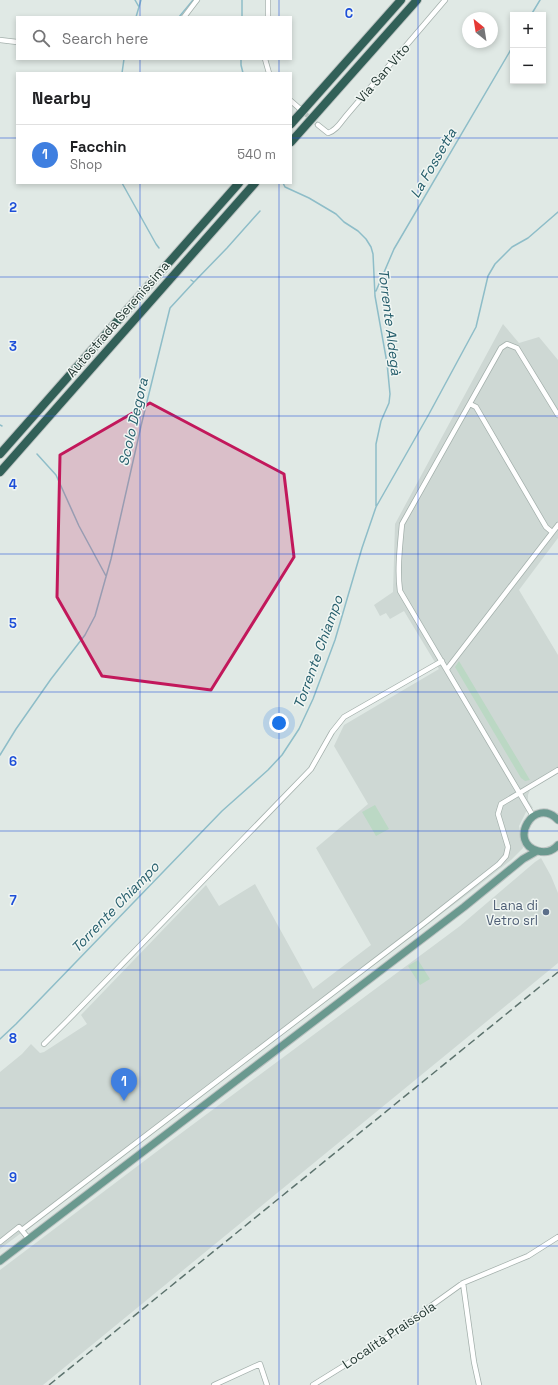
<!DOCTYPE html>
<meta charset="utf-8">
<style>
:root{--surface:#fff;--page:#f2f2f2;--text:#202124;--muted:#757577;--line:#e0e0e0;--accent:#2563eb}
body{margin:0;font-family:"Space Grotesk",sans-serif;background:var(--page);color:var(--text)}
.controls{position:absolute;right:12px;top:12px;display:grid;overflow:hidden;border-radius:0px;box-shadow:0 2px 6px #0003}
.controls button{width:36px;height:36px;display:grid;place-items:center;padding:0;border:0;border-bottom:1px solid var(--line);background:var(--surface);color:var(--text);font:20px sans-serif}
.compass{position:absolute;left:462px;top:12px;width:36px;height:36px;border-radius:50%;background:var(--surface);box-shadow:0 2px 6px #0003;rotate:330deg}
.you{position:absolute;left:279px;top:723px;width:14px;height:14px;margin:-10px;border:3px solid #fff;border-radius:50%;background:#1a73e8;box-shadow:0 0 0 6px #1a73e833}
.badge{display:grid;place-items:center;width:26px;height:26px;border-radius:50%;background:var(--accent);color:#fff;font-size:13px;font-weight:700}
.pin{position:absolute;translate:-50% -33px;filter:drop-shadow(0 1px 2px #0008)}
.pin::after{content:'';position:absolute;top:21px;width:14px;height:12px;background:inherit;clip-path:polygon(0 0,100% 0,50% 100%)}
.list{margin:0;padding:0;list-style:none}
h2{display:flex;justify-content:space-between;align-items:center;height:52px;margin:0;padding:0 16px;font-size:17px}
h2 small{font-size:13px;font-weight:400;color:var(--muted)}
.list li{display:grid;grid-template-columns:26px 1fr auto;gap:12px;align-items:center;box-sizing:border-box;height:60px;padding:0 16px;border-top:1px solid var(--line)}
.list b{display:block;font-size:15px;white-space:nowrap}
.list p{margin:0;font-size:13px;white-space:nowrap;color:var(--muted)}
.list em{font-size:13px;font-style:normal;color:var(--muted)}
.icon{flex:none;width:22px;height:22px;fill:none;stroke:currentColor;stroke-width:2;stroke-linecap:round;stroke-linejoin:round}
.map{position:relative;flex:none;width:558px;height:1385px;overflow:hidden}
.search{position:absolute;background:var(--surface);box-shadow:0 2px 6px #0003;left:16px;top:16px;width:276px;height:44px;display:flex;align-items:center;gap:10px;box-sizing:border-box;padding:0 14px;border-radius:0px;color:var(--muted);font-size:15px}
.panel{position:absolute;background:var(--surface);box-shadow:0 2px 6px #0003;left:16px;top:72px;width:276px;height:112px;border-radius:0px}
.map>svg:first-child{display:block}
</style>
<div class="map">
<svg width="558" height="1385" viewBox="0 0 558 1385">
<rect width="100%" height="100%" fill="#e0e9e5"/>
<path fill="#ced8d4" d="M503,324L519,343L539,337L558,360V538L519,590L558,655V773L533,787L530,790L528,795V800L533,808L526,812L519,826L523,848L511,860L469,893L0,1249V1072L22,1054L31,1044L40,1053L44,1052L87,1024L81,1015L206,885L219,906L255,884L313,989L371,945L316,848L368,804L334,746L344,725L439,669L404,611L390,619L386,613L380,616L374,605L393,592L395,524Z
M541,858L551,876L558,893V963L43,1385H0V1270L176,1137L460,926L535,862Z"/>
<path fill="#bbd8c4" d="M459,661L530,780L525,781L521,778L455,667Z
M375,805L389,829L376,836L362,812Z
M418,960L430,979L420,985L408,966Z"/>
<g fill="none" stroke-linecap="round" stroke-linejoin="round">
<path stroke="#8ebdc8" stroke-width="1.5" d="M135,0L139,7
M531,15L540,0
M136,17L141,0
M179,17L193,0
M242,17V0
M241,59V65L243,73
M122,73L124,59
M122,183L156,244L159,248
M283,183L285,187L309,198L336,214L344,222L358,231L366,239L371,247L373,254L375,296L387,363L390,394L389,403L381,421L376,444V506
M194,282L227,248L260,211
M376,291L394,249L513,46
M0,425L2,426
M37,454L56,475L79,526L106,576
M0,755L16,729L51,679L85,635L95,616L111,559L141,426L169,312L170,308L194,282L191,280
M0,1039L16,1024L222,811L268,770L282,755L299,729L313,699L335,640L362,548L376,507L429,414L476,327L488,276L495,264L512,247L528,238L558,212"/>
<path stroke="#bac5c1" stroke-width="4.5" stroke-dasharray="4.5 2" stroke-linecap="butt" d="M301,110L318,125"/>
<g stroke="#a4b0ac" stroke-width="6">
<path id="street" d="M184,17L197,0
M268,17V0
M0,40L17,42
M265,59L269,73
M291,101L299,108
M318,125L328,133C336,131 341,122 346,116L445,0
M470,404L476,407L546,527L552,532
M447,669L558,525
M533,816L400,591C397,570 400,546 402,524L501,348L507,344L517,348L558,415
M44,1044L68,1020L311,769L332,732L344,717L442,661
M22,1230L423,924L499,864L506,856L508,847L498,814L501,804L558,770
M0,1242L19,1227L29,1239
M463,1283L474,1362L479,1385
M214,1385L260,1364L267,1385
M313,1385L371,1349L463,1283L528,1256L558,1237"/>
</g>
<g stroke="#bdc3c2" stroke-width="9">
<path id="primary" d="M558,820C534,795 507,843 538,851C546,853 553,851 558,845
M0,1261L464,907L523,859L537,851"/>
</g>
<g stroke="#bdc3c2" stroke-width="10">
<path id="highway" d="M291,124L401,0
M291,142L417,0
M0,454L239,183
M0,472L255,183"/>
</g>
<use href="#street" stroke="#fff" stroke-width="4.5"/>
<use href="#primary" stroke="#6a998f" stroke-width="7"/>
<use href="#highway" stroke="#326058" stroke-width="8"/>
<path stroke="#5d736e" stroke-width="1.5" stroke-dasharray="8 4" stroke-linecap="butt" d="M49,1385L558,972"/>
</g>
<path fill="#c2185b" fill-opacity="0.2" stroke="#c2185b" stroke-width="3" stroke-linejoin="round" d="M150,403L284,474L294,557L211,690L102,676L57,597L60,455Z"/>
<path fill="none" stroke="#1d4ed8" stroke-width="1" stroke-opacity="0.55" d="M140,0V17M279,0V17M418,0V1385M140,59V73M279,59V73M0,138H17M291,138H558M140,183V1385M279,183V1385M0,277H558M0,416H558M0,554H558M0,692H558M0,831H558M0,970H558M0,1108H558M0,1246H558"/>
<circle fill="#5c6f8a" stroke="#f0f6f3" stroke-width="1.5" cx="546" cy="912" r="4"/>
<g text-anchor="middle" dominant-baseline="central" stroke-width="3" stroke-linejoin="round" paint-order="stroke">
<g font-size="13" fill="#233732" stroke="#f0f6f3">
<text transform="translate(383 73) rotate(-49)">Via San Vito</text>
<text transform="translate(118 319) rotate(-49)">Autostrada Serenissima</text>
<text transform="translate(389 1335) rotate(-34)">Località Praissola</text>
</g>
<g font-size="13" fill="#4e5e75" stroke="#f0f6f3" text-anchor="end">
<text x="538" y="905">Lana di<tspan x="538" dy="15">Vetro srl</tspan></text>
</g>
<g font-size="14" font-style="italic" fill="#255d6b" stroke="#f0f6f3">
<text transform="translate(433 163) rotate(-60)">La Fossetta</text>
<text transform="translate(390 322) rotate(83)">Torrente Aldegà</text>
<text transform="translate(133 422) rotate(-77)">Scolo Degora</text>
<text transform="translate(318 652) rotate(-70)">Torrente Chiampo</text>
<text transform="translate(115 907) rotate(-46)">Torrente Chiampo</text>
</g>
</g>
<g font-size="13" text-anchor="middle" font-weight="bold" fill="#1d4ed8" stroke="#f0f6f3" stroke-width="3" stroke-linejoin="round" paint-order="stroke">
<text x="349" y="18">C</text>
<text x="13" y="212">2</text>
<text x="13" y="351">3</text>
<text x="13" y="489">4</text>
<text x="13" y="628">5</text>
<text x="13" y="766">6</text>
<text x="13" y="905">7</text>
<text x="13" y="1043">8</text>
<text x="13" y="1182">9</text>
</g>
</svg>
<div class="controls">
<button>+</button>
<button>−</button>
</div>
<svg class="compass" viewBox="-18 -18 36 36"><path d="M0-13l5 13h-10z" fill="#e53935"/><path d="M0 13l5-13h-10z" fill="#757577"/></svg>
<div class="you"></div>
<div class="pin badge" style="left:124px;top:1101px;background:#3f7fe0">1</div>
<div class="search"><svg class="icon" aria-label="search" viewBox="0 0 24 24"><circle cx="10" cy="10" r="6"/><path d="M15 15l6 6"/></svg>Search here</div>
<section class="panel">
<h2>Nearby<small></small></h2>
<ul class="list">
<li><span class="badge" style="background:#3f7fe0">1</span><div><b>Facchin</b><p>Shop</p></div><em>540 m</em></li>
</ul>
</section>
</div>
